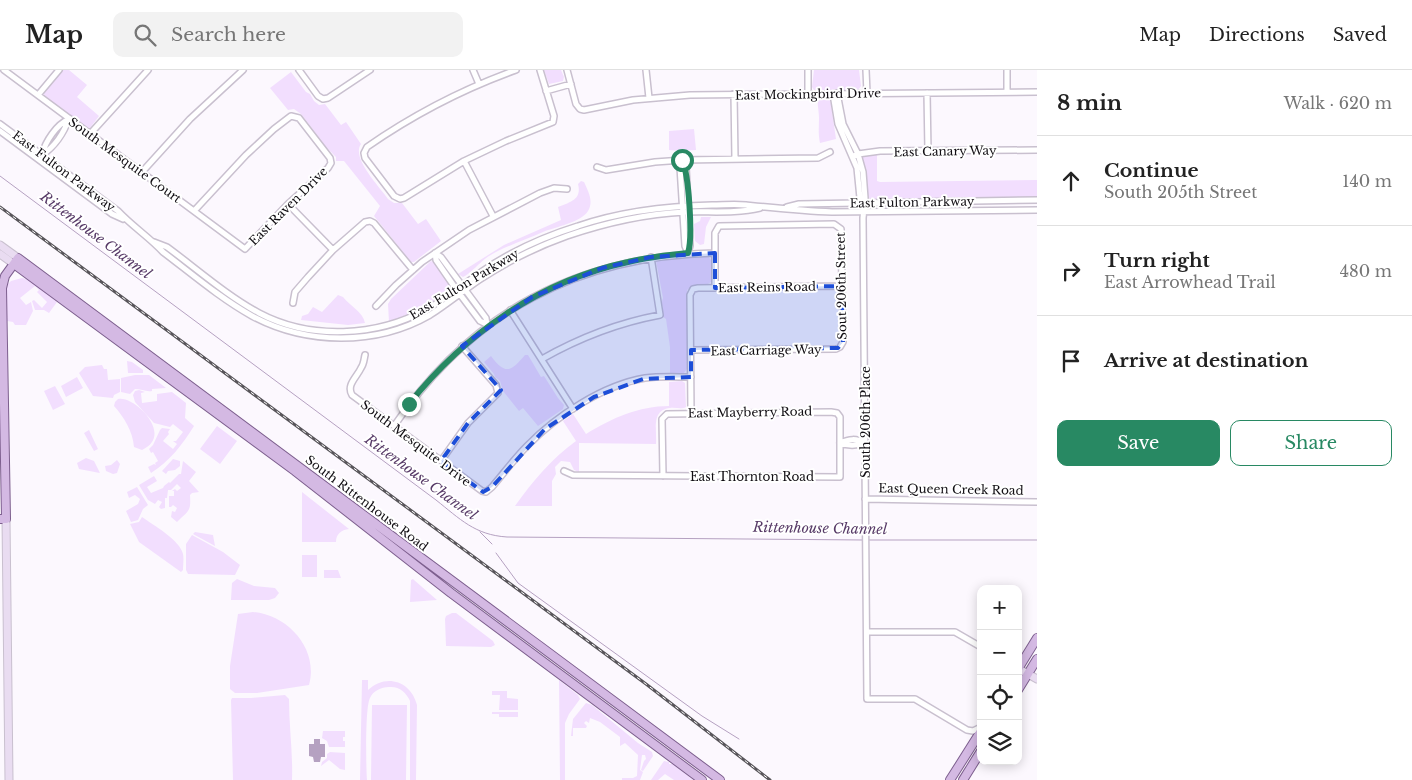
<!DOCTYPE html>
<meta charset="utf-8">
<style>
:root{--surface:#fff;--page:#f2f2f2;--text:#222;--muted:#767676;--line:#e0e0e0;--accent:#288963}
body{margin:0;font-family:"Libre Baskerville",serif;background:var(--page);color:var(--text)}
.controls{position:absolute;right:15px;bottom:15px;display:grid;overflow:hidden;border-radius:10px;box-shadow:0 2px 12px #0003}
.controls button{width:45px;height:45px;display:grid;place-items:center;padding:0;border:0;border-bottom:1px solid var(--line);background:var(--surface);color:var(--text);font:25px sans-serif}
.stop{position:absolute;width:15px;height:15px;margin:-11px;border:4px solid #288963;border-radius:50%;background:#fff}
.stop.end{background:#288963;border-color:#fff;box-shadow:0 1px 5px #0008}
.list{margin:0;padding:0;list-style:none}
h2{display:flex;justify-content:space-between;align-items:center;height:65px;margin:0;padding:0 20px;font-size:21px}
h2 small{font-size:16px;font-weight:400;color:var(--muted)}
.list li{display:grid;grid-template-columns:32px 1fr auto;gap:15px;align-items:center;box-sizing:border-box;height:90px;padding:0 20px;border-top:1px solid var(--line)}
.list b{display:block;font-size:19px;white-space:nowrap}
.list p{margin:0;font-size:16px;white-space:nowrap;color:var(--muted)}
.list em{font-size:16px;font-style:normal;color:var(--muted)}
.actions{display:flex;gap:10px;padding:15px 20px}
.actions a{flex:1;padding:11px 0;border:1px solid var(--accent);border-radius:10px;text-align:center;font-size:18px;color:var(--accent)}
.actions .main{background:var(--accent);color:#fff}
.icon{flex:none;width:28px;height:28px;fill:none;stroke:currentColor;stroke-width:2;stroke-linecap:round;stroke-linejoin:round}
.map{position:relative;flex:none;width:1037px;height:710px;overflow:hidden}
header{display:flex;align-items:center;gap:30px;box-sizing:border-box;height:70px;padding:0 25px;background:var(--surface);border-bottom:1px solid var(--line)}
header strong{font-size:24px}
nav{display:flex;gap:28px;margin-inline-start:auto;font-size:18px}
.search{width:350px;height:45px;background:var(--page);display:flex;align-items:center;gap:12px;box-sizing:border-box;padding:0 18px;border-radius:10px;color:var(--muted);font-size:19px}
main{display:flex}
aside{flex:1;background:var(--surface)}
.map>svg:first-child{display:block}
</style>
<header>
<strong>Map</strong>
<div class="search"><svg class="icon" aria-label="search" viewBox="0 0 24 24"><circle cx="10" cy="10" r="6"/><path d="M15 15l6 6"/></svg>Search here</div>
<nav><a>Map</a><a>Directions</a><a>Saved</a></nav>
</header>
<main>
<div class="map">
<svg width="1037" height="710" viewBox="0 0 1037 710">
<rect width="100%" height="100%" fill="#fcf8fe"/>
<path fill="#f2defe" d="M62,0H69L87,15L77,27L99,46L90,58H86L44,27V22Z
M544,0H561L564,7L563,11L549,14Z
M814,0H859L861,16L858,20H814L812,17Z
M291,2L306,22L310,24L314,31L319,35L325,34L341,55L346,52L361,74C351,88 379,116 388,129L394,133H402L418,154L426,149L441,171L414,192H411L374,146L380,136L344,91H336V87L326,77L301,44L294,39L288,40L270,18Z
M818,28H830L836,69L820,73C818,64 819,57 819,48C819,41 817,35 818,28Z
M694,59L696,80L680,81L669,80V61Z
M877,84V111L880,112L1037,110V127L872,131L868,127L866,105L861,86Z
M581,111L584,112C588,121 594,131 588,141C582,152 555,157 543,162C525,170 506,176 489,186C481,191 469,205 463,207L458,204L504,175L561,150L558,137C571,132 582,129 578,114Z
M701,147H711L706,157L704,174L700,175L695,171L694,154L700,151Z
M708,186L711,190V212C704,218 695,213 687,220V299L683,304L670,303V277L666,249L662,246C665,239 660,234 663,228L656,191L659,189Z
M431,191L435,193L451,215L450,219L423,238L389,252L388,234L391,229Z
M22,208C33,210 48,225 57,232L49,243L44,240H35L32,231L34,230L42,238L47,232L37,222L39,220L35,216L20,228L26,235L31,232L33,241L26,255H15L13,252L7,251V215L11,211Z
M338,225L343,227C350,236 363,242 365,253L348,255L301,250L302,246L308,244L313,237L322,242Z
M525,285H528L541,307L544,306L558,328L564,335L563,339L538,356L523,338L519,341L503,321L500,311L495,307L494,304L484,292L491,286C506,306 511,301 525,285Z
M127,291L132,292L143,300V303H128Z
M102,295L104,299H107L108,310L120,309V322L114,325L113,328L93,326L79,303L85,297Z
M135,305H149L166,318L152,319V321C146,322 141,319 135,319L130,324L121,322V308Z
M77,307L83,318L66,327L61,316Z
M682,311L685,313L686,337C681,340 676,337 670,338C651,340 657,359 656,374L579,373V402L574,400L570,392L561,391L555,397L556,404L552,411V436H515C533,411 551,389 576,371L563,351L573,344L586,364C612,348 639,336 669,336V312Z
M55,316L65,334L53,340L44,321Z
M139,320L145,322L141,323L142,333L157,331V324L172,322L186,333L185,348L194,356C182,375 170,391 151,403L148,397L154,394L156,395L155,393L158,391L153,382L151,383L149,379L153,375L160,360L162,358L170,359L168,362L169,364L163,371L173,379L177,374L173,371H176L183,362L173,354L170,357L154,353L135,332L133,325L135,321Z
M118,329C134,325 175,365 142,380L134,377C133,362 124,347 114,336L115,332Z
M217,356L237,371L220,394L200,379Z
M89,360L98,379L94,381L84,363Z
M86,388L94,391L100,403L79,399L77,393Z
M173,389L180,391V396L175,400L168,401L166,404L162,401Z
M117,390L120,394L117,403L113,404L106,401L105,396L111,395Z
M183,391L196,402L189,411L199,422L192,423L190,425C191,442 189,440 177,452L171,447L172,441L175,442L177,438L173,435L171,437H169V426H174V421H172L175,419L177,421L181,418L177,414L171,420H168L167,428H165V438L161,439L159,437L162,432L158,430L155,434L148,430L139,415L154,406L157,411L147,417L151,423L163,418L164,416L169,412L170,413L179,404H181Z
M137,417L148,435L143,439L138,450L131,452L126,441L138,434L140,429L135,425L129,428L127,422Z
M302,422L349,459C341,460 336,464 336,472H302Z
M142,447C153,455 180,470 183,484C184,489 183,495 183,500L181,502L139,472L130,454L139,452Z
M195,462L213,465L215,476L193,464Z
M192,465L223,482L240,495L235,505L188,504L186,500V474Z
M302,485H317V507H302Z
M324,500H338L341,508H324Z
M237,509L254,516L275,518L279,523L275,528L269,530H231L232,513Z
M413,509L414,510L437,530L410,532L411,510Z
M253,542C288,545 319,579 309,615L257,623H235L230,619V596L238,544Z
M452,543H456L493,571L495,575L491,577L446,576L445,549L446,546Z
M362,610H368V620C386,603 411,611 417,635L416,710H410V631C406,622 399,616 389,617C381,617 373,621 370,628C365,637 366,697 367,710H360Z
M559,610L578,625L580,629L569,644L565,653V710H560Z
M492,621H507V628L518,629V640H499L500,625H492Z
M285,625L289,629C289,657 293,683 292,710H233L231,630L232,628H251Z
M586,633L592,635L638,673L652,682L653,686L643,701L641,700L644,691L646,689L645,685H642L640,700L643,702L640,710H622V708H633L637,706L638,685L625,673L620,676V667L600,652L590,648L589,653L586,651L584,653L587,656L586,658H573V666H571L573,649Z
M372,635H407L406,710H371Z
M492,642H518V647H499V644H492Z
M323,661H345V667H343V671H345V677H329L327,671L322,668Z
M330,682L345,683V700L340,699L329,690L321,696L322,692L327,688V684Z
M664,691L669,692V694H673L693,710H674L665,704L658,710H651Z"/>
<path fill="#b5a1c1" d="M314,669H320V674H325V687H321L320,692H314L313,687L309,686V674H314Z"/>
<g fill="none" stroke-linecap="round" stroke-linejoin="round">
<path stroke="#b5a1c1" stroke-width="1" d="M0,106L436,430C460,449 475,465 507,467L864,470
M480,462L492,474
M868,470H1037
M496,483L518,513L702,646L739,669"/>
<g stroke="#c9c0cf" stroke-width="8">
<path id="street" d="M4,0L245,179L288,134L328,98L331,93L330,88L299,48L291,46L274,59L246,85L194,141
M299,0L318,26L323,29L328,28L370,0
M473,0L479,14
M516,0C463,19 413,45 367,77L364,83L365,88L394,126L400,129L404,128L464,91L506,71L553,52L554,46L540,0
M567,0L576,34L580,39L584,40L633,30L690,25L1037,22
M646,0L649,28
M808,0V24
M866,0L867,23
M1007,0V22
M546,21L571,14
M837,23L843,54L858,84L863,102L865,128L863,148L867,629H915L967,660L973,661L981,657
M927,23L928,81
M734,24L735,89
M833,24L838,54L857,98L860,128L863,134
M38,25L59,0
M0,54L118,141C132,156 149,167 163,182C192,204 220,228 252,246C306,275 376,276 430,245C447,234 463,221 479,210C506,192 536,177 567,166C605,153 644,144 685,142C710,141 735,144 760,138
M0,61L112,144L123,149
M90,64L148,0
M42,84C46,71 56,55 69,49
M42,85C54,77 64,63 69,48
M853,86L858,84L880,81L1037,80
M683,90L680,97L685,176L688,183
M683,90L686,97L690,176L688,183
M464,91L493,146
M597,97L606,100L655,92L683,90L818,88L830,82
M142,102L190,49L243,0
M288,134L333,180
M787,137L799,134L1037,130
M154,172L167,177C197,199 226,225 259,243C310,270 377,267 427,239C451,226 472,207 495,193C521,177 549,165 578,156C622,141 666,136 712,135C723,135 735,134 746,135C775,138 803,141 832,142L1037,140
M435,183L436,190L456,219L480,251L488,255
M435,183L441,187L486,248L487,255
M293,233L295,222L308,207L333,180L365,152L370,151L374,153L413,200
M376,236L396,215L422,192L469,160L540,123L554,118L567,119
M510,240L573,339
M691,280L836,279L840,277L843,272L841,159L834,154L719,156L715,163V218
M365,285C364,289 364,294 361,298C357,307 346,315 352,325L482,421L486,422L492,417C504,403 514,389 527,376C556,346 603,315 645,308C660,306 676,307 691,307
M542,289C579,268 617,253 660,245L651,187
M691,343L690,225L693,219L698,218L842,216
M394,356C472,242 577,186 715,183
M840,373C849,369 856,368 865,373
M840,373C848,376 856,376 865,373
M441,391L468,353L498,323L496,315L462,276
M564,401L573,405L840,407V347L837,343L831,342L667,344L662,349L663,406
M865,429L1037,432
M867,562H955L981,577"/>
</g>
<g stroke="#c9c0cf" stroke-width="9">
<path id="secondary" d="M0,175L18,188
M0,184L14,194
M6,449L9,710
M1019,599L1037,609"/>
</g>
<g stroke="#7d5f8e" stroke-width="10">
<path id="primary" d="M14,194L295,401L451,523L702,710
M0,449H6L2,218L5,206L18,188L720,710
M1018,599L1037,568
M1018,620L1037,589
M950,710L981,661
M963,710L981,681"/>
</g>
<use href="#street" stroke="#fff" stroke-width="5"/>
<use href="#secondary" stroke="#e9dcf1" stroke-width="7"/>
<use href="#primary" stroke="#d4b9e3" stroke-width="8"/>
<g stroke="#58555a" stroke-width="3">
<path id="rail" d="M0,137L646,614L770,710"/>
</g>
<use href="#rail" stroke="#fff" stroke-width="1" stroke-dasharray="4" stroke-linecap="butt"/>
</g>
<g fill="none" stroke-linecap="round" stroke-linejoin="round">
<path stroke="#288963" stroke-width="6" d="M409,334C465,264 539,211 628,192C648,187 668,185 688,183C693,168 689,104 682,90"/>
</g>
<path fill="#1d4ed8" fill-opacity="0.2" stroke="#1d4ed8" stroke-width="4" stroke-dasharray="10 6" stroke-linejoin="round" d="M715,183V218L842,216L843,272L838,278L691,280V307L643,309L594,327L545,359L492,417L483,422L441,391L468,353L501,320L462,276L532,227L602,198L651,187Z"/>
<g text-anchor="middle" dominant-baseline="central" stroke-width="4" stroke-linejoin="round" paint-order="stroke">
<g font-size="12" fill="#110e13" stroke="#fff">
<text transform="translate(808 24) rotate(-1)">East Mockingbird Drive</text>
<text transform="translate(945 81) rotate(-1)">East Canary Way</text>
<text transform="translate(125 90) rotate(36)">South Mesquite Court</text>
<text transform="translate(64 101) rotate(37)">East Fulton Parkway</text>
<text transform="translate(912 132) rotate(-1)">East Fulton Parkway</text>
<text transform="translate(288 136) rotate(-45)">East Raven Drive</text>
<text transform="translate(464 214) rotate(-31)">East Fulton Parkway</text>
<text transform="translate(841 216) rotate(-91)">Sout 206th Street</text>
<text transform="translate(767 217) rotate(-1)">East Reins Road</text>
<text transform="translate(766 280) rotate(-1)">East Carriage Way</text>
<text transform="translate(750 342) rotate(-1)">East Mayberry Road</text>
<text transform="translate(865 352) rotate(-90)">South 206th Place</text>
<text transform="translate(416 373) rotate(37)">South Mesquite Drive</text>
<text x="752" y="406">East Thornton Road</text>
<text transform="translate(951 419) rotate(1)">East Queen Creek Road</text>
<text transform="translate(367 433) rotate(37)">South Rittenhouse Road</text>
</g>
<g font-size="14" font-style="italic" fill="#573a67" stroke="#fff">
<text transform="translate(96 165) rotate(37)">Rittenhouse Channel</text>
<text transform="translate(421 407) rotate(36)">Rittenhouse Channel</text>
<text transform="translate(820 458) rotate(1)">Rittenhouse Channel</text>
</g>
</g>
</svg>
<div class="controls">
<button>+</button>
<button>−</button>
<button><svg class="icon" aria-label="locate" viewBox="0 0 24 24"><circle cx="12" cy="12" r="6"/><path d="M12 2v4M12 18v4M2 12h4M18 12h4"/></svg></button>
<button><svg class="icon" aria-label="layers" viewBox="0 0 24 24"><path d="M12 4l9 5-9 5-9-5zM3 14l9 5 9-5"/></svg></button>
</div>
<div class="stop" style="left:682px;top:90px"></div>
<div class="stop end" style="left:409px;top:334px"></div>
</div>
<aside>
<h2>8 min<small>Walk · 620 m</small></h2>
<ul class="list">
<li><svg class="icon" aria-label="ahead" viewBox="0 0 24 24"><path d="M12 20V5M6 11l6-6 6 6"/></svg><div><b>Continue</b><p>South 205th Street</p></div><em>140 m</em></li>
<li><svg class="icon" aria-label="right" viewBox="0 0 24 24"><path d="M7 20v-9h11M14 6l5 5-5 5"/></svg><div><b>Turn right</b><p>East Arrowhead Trail</p></div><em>480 m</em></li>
<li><svg class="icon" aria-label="arrive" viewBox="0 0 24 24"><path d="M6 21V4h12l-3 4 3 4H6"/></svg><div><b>Arrive at destination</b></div></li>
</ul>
<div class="actions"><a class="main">Save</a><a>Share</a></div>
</aside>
</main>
